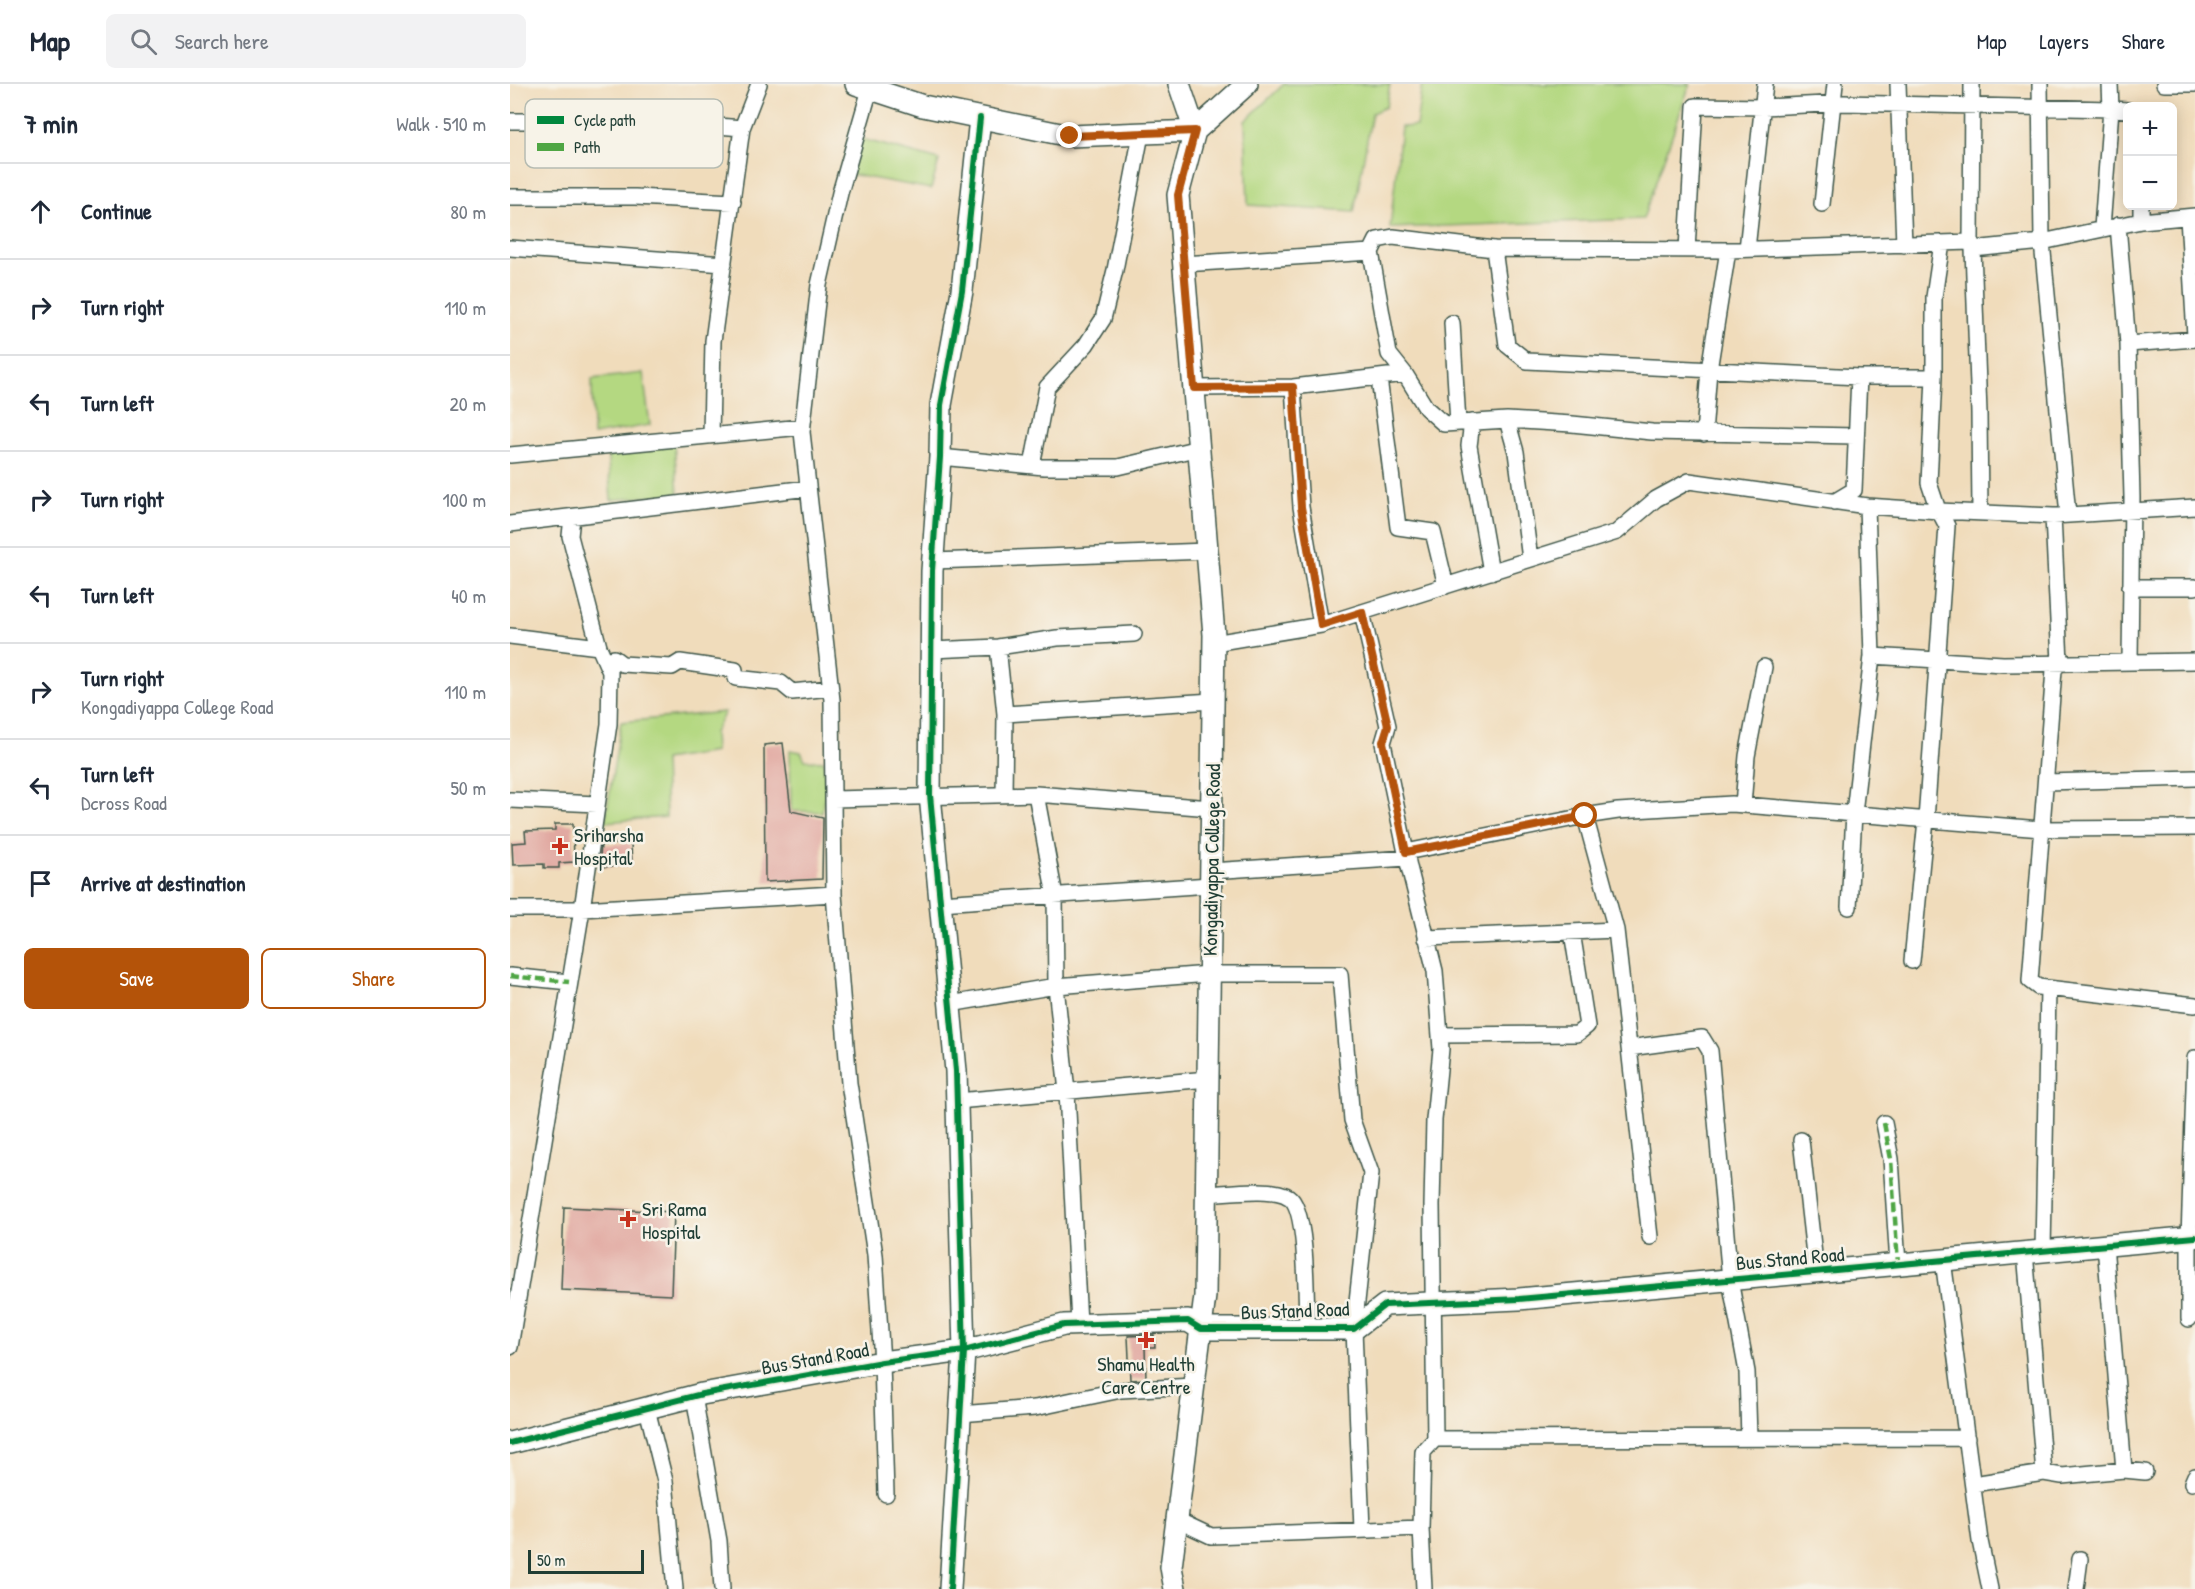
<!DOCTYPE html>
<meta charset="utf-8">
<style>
:root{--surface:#fff;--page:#f2f2f3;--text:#1f2937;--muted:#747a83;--line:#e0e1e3;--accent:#b45309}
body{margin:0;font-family:"Patrick Hand",sans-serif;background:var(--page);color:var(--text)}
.controls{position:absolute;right:18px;top:18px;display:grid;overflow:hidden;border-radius:9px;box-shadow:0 3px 15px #0003}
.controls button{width:54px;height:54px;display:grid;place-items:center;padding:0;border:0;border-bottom:2px solid var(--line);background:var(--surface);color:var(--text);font:30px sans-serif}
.scale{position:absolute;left:18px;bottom:15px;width:116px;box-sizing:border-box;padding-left:6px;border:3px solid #1f3d34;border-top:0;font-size:16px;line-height:21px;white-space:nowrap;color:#1f3d34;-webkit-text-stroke:4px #f7f3e8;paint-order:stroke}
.stop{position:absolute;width:18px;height:18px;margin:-14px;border:4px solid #b45309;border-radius:50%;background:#fff}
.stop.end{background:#b45309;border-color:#fff;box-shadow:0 2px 6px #0008}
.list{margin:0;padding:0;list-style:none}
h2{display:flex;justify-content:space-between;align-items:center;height:78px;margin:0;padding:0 24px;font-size:26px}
h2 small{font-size:20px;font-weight:400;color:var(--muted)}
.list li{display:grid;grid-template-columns:39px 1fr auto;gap:18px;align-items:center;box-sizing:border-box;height:96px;padding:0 24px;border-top:2px solid var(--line)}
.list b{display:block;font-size:22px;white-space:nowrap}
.list p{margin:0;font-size:20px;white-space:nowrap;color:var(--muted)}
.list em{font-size:20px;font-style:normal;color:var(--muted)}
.actions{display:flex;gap:12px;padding:18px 24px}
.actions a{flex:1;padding:14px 0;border:2px solid var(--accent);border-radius:9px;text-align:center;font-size:21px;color:var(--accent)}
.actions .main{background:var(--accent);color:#fff}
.icon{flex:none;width:33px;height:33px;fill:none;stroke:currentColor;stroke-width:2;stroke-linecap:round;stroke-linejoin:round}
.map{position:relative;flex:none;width:1685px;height:1505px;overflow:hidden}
header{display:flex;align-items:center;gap:36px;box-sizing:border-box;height:84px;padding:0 30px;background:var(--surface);border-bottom:2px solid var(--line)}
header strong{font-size:28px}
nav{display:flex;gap:33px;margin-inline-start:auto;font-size:21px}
.search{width:420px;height:54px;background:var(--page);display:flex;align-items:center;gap:15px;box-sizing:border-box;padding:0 21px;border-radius:9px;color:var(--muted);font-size:22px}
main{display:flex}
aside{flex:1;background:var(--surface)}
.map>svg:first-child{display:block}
</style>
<header>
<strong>Map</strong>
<div class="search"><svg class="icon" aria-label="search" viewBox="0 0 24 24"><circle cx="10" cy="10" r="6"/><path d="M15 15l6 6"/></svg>Search here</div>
<nav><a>Map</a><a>Layers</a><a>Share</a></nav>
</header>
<main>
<aside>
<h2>7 min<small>Walk · 510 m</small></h2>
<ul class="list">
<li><svg class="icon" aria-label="ahead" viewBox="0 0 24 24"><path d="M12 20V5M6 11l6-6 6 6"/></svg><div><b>Continue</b></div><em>80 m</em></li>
<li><svg class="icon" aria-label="right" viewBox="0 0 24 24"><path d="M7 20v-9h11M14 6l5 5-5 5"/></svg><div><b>Turn right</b></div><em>110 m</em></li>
<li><svg class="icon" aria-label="left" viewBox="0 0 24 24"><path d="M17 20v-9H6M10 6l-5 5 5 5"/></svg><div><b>Turn left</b></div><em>20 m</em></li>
<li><svg class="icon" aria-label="right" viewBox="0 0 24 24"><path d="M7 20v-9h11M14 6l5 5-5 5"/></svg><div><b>Turn right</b></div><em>100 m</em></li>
<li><svg class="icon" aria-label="left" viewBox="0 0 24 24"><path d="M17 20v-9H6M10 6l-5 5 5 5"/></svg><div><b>Turn left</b></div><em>40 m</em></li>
<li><svg class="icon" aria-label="right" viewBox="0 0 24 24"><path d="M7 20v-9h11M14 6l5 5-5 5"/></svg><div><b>Turn right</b><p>Kongadiyappa College Road</p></div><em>110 m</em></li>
<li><svg class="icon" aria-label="left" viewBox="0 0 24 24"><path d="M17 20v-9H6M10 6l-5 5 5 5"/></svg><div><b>Turn left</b><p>Dcross Road</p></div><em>50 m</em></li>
<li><svg class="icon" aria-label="arrive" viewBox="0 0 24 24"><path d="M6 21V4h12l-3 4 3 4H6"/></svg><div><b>Arrive at destination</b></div></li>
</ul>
<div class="actions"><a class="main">Save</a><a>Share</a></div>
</aside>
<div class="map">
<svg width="1685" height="1505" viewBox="0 0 1685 1505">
<rect width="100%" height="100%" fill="#f7f3e8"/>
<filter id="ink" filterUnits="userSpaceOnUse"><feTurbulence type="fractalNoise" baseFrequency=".0167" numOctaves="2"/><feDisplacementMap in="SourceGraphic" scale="12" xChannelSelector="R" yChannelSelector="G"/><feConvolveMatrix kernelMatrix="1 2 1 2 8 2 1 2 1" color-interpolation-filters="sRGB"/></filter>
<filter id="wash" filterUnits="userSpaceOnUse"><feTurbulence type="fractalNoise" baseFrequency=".008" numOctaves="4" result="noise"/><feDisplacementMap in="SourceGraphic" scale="24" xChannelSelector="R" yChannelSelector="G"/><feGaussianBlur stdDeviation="1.35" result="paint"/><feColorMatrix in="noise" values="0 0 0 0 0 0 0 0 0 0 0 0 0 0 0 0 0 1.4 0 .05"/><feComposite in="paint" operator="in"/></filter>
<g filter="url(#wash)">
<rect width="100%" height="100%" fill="#f0dcbb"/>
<path fill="#b4d881" stroke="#6a8a5a" stroke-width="1.5" d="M774,0H880L876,23L862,29L844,128L738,121L735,37Z
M912,0H1180L1133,135L880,144L891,43L906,42Z
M352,55L429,76L421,105L339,90Z
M133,289L140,341L83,351L82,295Z
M164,358L168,410L101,416L97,363Z
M215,628L204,649L205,668L154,676L156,733L95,738L111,638Z
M280,666L291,668L295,676L314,677L316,705L312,728L281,727Z"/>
<g id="blocks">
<path fill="#e1a8a0" d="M273,659L281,727L313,734L312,795L255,798L254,661Z
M45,740H63L64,778L49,779V784H34V780L3,781L2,759L16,758L15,747L45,746Z
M121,759L122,781L89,783L91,761Z
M54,1123L164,1128L161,1211L51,1206Z
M644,1251L645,1263H635L636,1295L620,1296L618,1252Z"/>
</g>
</g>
<g filter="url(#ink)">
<use href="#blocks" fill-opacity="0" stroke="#3e5548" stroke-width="1.5"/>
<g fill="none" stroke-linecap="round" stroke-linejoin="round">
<g stroke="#3e5548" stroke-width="18">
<path id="street" d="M1388,0L1394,161
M1530,0L1532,158L1558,431
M1654,0H1685
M360,5L330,109L309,201L292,348L322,616L324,810L339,999L365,1171L372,1278L376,1410
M0,37H148L232,44
M0,113H125L223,118
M1312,120L1325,0
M1678,133L1685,252
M1631,137V122
M1608,141L1618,260L1622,414L1620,577
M1592,144L1601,25L1618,26
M1461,158L1462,0
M0,164L214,180
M984,165L883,153L867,156L861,168L879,270L895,290L916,324L934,340L997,336L1062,340L1142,348L1345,352
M1237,165L1255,0
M1463,165L1469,329L1470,428
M1177,166L1185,22L1254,23L1334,19L1601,25L1600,0
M673,180L861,168
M942,239L948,339
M1618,260L1685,255
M1424,293H1349L1017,277L997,261L984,165L1218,166L1461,158L1463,165L1532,158L1631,137L1685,132
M869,294L888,443L923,448L936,502
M783,303L791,423L811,541
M684,304L783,303L895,290
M997,336L1006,368L1020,475
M962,338L959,362L981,488
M1194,350L1199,286L1218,166
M201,351L203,257L232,44L249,0
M0,371L292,343
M430,373L534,383H608L689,364
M522,382L537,303L576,261L593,235L605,186L631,50
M1324,418L1344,406L1349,293
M1543,432L1550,578L1544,586L1520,897L1528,903L1685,921
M62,433L60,452L89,563
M0,440L298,404
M423,477L697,467
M1620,503H1685
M852,528L878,642L873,659L899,783L925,887L931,965L924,1036L922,1121L925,1355
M0,552L89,563L100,588L99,640L72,825L0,1263
M704,559L811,541L1107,448L1146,415L1179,397L1357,422L1429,427L1543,432L1685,423
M488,563L495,630L494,711
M422,566L488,563L547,554L624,550
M1362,572L1493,580L1685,577
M95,576L104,574L112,580L162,583L170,578L225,586L226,594L271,599L282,608L320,604
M495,630L703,617
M1536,698L1685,694
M526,710L545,812L546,902L557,1008L569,1240
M323,715L526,710L701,724
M0,716L87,720
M1233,721L1237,672L1254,583
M896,768L1075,732
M701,787L897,774
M430,819L700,801
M1339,823L1344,729L1362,572L1357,422
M0,825H72L324,810
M916,854L1106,846
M1402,877L1416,736L1437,442L1427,423L1419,399L1424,293V213L1432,159
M0,892L59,898
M1530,903L1538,905L1533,1166
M440,920L546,902L699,890H830L842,1036L861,1089L844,1245L852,1446
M930,951L1067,950L1077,942L1062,848
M1119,964L1192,954L1200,967L1220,1196L1237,1288L1239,1354
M447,1017L698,995
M1374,1039L1381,1075L1388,1180
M1291,1056L1306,1188
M696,1110C717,1109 763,1102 779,1113C798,1125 796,1221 797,1245
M1140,1153L1106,846L1075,732L1108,727L1222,720L1532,745L1685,744
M1595,1161L1614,1386
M1515,1168L1534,1389
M1433,1176L1470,1457L1480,1505
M1679,1235V1154L1685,974
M184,1312L209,1457L212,1505
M137,1325L155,1397L165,1505
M450,1330L525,1324L611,1306L683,1302
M1682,1399L1685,1392
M1463,1400L1534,1389L1552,1392L1614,1386L1635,1388
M667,1436L701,1452L911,1444
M914,1505L911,1444L913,1368L925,1355L1457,1354
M1566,1505L1570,1475"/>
</g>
<g stroke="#3e5548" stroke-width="24">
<path id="secondary" d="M346,0L413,22L560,52L685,47
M669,0L685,47
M685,47L737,0
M0,1359L192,1310L372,1278L454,1267L554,1241L678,1237L691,1245H844L875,1221L1009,1215L1685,1153
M440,1505L454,1267L446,987L420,711L422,487L430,373L431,321L452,207L470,34
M665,1505L661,1483L695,1212L704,551L668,111L685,47"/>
</g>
<use href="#street" stroke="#fff" stroke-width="15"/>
<use href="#secondary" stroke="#fff" stroke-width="21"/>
<path stroke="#4fa644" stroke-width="4.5" stroke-dasharray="9 4.5" stroke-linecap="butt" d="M0,892L59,898
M1374,1039L1381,1075L1388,1180"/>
<g stroke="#f7f3e8" stroke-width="10">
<path id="cycleway" d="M0,1359L192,1310L372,1278L454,1267L554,1241L678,1237L691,1245H844L875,1221L1009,1215L1685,1153
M440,1505L454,1267L446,987L420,711L422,487L430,373L431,321L452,207L470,34"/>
</g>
<use href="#cycleway" stroke="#00873e" stroke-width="6"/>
</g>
</g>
<g fill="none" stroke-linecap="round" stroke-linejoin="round" filter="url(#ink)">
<path stroke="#b45309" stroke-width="8" d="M560,52L685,47L668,111L684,304L783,303L791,423L811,541L852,528L878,642L873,658L896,768L1075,732"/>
</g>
<g fill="#c8321e" stroke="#f7f3e8" stroke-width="2">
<path d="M47 753h6v6h6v6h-6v6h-6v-6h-6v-6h6z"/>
<path d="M115 1126h6v6h6v6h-6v6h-6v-6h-6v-6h6z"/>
<path d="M633 1247h6v6h6v6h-6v6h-6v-6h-6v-6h6z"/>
</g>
<g text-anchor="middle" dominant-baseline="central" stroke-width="5" stroke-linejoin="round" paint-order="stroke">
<g font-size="20" fill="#1f3d34" stroke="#f7f3e8" text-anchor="start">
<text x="64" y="750">Sriharsha<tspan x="64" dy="23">Hospital</tspan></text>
<text x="132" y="1124">Sri Rama<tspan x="132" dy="23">Hospital</tspan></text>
<text x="636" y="1279" text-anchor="middle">Shamu Health<tspan x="636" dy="23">Care Centre</tspan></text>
</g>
<g font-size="20" fill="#1f3d34" stroke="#f7f3e8">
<text transform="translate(701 776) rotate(-89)">Kongadiyappa College Road</text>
<text transform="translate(1280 1174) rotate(-5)">Bus Stand Road</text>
<text transform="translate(785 1226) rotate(-2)">Bus Stand Road</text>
<text transform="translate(305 1274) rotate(-10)">Bus Stand Road</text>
</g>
</g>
<rect x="15" y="15" width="198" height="69" rx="9" fill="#f7f3e8" stroke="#b6bcb2" stroke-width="1.5"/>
<rect x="27" y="32" width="27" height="8" fill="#00873e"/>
<rect x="27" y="59" width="27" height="8" fill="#4fa644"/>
<g font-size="16" fill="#1f3d34">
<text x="64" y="42">Cycle path</text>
<text x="64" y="69">Path</text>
</g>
</svg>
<div class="controls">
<button>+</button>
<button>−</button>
</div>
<div class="scale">50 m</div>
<div class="stop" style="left:1075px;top:732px"></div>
<div class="stop end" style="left:560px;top:52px"></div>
</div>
</main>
